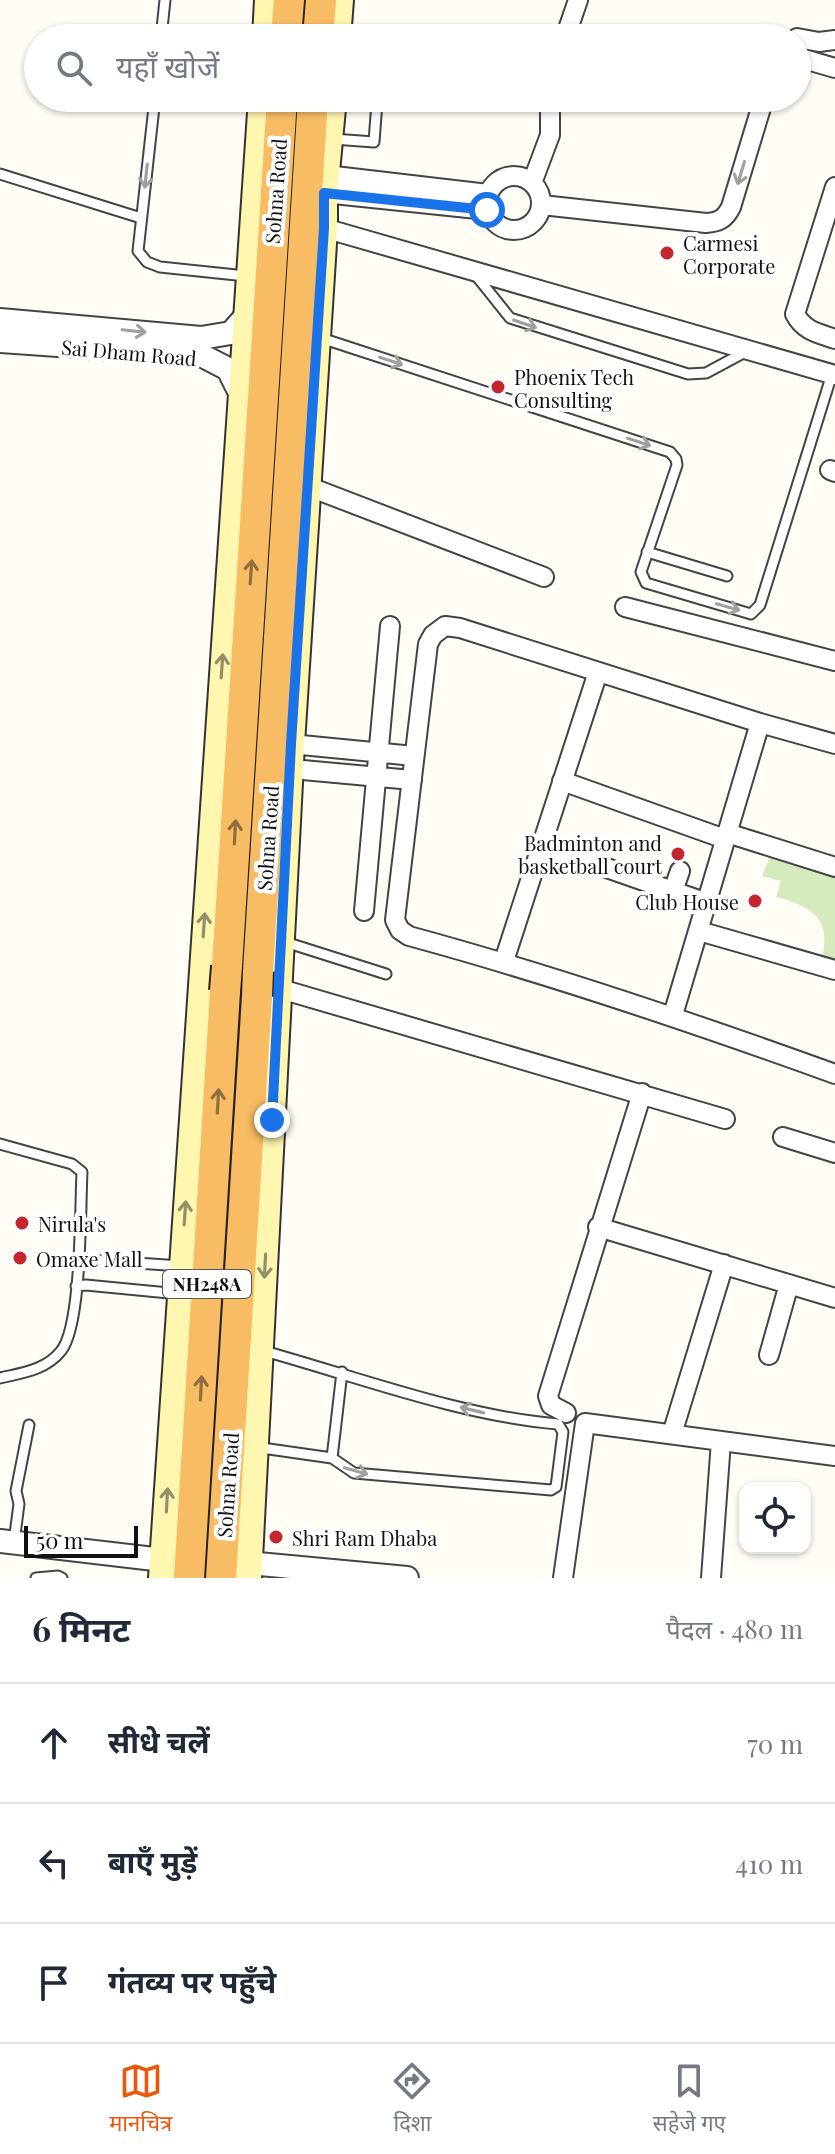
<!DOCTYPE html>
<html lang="hi">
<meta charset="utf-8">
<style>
:root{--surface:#fff;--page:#f2f2f3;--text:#1f2937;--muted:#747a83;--line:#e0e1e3;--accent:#ea580c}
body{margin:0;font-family:"Playfair Display","Noto Sans Devanagari",serif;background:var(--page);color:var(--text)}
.controls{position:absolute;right:24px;bottom:24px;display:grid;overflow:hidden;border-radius:16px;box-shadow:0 2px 6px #0004}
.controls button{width:72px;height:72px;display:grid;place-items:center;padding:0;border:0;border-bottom:2px solid var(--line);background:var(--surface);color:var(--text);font:40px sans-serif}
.scale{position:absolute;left:24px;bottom:20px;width:114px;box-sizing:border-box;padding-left:8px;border:4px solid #111;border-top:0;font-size:22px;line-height:28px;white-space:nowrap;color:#111;-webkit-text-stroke:6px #fff;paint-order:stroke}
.stop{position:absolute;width:24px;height:24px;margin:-18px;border:6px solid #1a73e8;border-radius:50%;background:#fff}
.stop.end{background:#1a73e8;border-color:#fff;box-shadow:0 2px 8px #0008}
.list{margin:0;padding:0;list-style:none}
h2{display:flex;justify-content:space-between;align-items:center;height:104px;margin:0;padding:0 32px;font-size:34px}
h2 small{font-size:26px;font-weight:400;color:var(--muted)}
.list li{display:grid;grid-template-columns:52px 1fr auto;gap:24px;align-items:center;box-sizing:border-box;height:120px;padding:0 32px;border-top:2px solid var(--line)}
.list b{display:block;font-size:30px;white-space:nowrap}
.list em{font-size:26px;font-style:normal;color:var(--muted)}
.icon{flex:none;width:44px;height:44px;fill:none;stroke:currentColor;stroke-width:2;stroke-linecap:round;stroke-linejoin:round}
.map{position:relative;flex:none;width:835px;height:1578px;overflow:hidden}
.search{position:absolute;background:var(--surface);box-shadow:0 2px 6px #0004;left:24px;right:24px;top:24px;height:88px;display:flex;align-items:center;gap:20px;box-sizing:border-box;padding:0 28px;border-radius:44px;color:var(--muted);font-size:30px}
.sheet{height:464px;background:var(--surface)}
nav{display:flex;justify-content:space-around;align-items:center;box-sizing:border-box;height:112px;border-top:2px solid var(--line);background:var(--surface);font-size:22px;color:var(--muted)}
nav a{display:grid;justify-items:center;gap:4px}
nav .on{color:var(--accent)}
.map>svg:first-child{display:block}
</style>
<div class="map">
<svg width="835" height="1578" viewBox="0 0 835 1578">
<rect width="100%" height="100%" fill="#fffdf5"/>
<path fill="#d5ebbd" d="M771,854L835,874V960L822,958C832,918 811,906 776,897L781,881L762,876Z"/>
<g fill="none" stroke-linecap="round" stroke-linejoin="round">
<g stroke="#444" stroke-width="13">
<path id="service" d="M161,38L165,0
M155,98L138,251L147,262L160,267L246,276
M333,139L374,142L377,102L358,98
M0,174L141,218
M474,273L510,318L688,374L706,373L747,351
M321,338L670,452L676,459L677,465L641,572L646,583L751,614L760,605L832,374
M647,552L727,576
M282,941L386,974
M0,1144L72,1164L82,1172C80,1209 82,1325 61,1351C46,1370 22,1373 0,1378
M77,1259L181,1266
M76,1286L86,1285L179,1294
M255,1447L332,1458L354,1473L551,1490L556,1487L563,1432L558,1424C461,1416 358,1377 264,1351
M332,1458L342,1372
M14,1542L19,1504L16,1491L29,1425
M36,1578L58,1576L62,1578"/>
</g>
<g stroke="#444" stroke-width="22">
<path id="minor" d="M565,38L578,0
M797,38L819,42L835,40
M797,57L835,68
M326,175L488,194
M487 203a27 27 0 1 1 54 0a27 27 0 1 1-54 0Z
M532,183L550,135V98
M835,187L795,314C804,331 818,333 835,339
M324,193L487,210
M542,205L706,223C719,222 725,219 731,207L764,98
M324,228L835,375
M830,470L835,472
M307,486L544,577
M625,607L835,661
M291,744L414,756
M835,744L760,723L460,628L445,626L433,635L428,644L395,920L400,930L409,936C553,975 694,1023 835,1074
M292,769L412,780
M562,781L725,839
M727,833L835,867
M541,845L707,903
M673,891L680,871
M364,911L390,626
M699,931L835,970
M504,961L598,672
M267,985L725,1119
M673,1015L760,723
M783,1137L835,1153
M598,1227L835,1298
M769,1355L789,1284
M566,1413L551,1405L548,1396L642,1093
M672,1434L724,1264
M563,1578L585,1423L835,1456
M711,1578L721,1441"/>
</g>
<g stroke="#444" stroke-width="26">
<path id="tertiary" d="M0,320L201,338L231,333L247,315
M0,341L201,355L228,369L241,395
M0,1541L163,1560
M249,1563L407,1578"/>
</g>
<g stroke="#333" stroke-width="30">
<path id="secondary" d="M266,38L268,0
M337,38L340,0
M162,1578L262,98
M248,1578L291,744L324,228V193L333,98"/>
</g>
<g stroke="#222" stroke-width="34">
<path id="trunk" d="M286,38L289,0
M318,38L321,0
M227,966L282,98
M258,971L313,98
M189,1578L225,991
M221,1578L257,996"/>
</g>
<use href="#service" stroke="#fff" stroke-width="9"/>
<use href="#minor" stroke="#fff" stroke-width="18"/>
<use href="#tertiary" stroke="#fff" stroke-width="22"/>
<use href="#secondary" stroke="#fff6b0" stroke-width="26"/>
<use href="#trunk" stroke="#f7bc64" stroke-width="30"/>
<g stroke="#222" stroke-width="34" stroke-linecap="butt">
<path id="trunk-bridge" d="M225,991L227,966
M257,996L258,971"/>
</g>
<use href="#trunk-bridge" stroke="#f7bc64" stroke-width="30"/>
</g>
<defs><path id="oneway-shaft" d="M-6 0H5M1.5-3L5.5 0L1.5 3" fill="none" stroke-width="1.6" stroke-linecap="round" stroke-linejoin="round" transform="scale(2)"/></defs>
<g stroke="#a0a0a0">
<use href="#oneway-shaft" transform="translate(741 173) rotate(107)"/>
<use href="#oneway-shaft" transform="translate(146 176) rotate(96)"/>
<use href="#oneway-shaft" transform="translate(525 324) rotate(19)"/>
<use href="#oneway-shaft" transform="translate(134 331) rotate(6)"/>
<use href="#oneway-shaft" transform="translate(391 361) rotate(18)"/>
<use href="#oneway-shaft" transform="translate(639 442) rotate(18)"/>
<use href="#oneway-shaft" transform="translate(728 607) rotate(16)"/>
<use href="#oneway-shaft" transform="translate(472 1410) rotate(-166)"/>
<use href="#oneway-shaft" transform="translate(356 1471) rotate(16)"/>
</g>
<g stroke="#906f3f">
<use href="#oneway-shaft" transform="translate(251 572) rotate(-86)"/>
<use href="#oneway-shaft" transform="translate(235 832) rotate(-87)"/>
<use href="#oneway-shaft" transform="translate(218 1101) rotate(-87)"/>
<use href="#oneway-shaft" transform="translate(201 1388) rotate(-87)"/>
</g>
<g stroke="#948f68">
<use href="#oneway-shaft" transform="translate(222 666) rotate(-86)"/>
<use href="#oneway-shaft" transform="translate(204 925) rotate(-86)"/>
<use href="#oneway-shaft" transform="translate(185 1213) rotate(-86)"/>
<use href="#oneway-shaft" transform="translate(265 1266) rotate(93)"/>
<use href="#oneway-shaft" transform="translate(167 1500) rotate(-87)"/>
</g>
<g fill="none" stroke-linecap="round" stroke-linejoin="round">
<path stroke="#1a73e8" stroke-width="10" d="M272,1120L291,744L324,228V193L487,210"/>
</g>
<g fill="#c4262e" stroke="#fff" stroke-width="3">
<circle cx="667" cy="253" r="8"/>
<circle cx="498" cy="387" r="8"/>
<circle cx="678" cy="854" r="8"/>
<circle cx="755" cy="901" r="8"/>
<circle cx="22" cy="1223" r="8"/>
<circle cx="20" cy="1258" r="8"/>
<circle cx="276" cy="1537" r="8"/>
</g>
<g text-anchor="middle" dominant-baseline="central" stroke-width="8" stroke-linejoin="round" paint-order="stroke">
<rect fill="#fff" stroke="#585858" stroke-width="2" x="163" y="1270" width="88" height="28" rx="6"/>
<g font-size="18" font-weight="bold" fill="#111">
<text x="207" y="1284">NH248A</text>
</g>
<g font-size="20" fill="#111" stroke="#fff">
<text transform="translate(275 191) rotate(-86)">Sohna Road</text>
<text transform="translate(129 352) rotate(5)">Sai Dham Road</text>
<text transform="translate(267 838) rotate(-86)">Sohna Road</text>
<text transform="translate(227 1485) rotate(-86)">Sohna Road</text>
</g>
<g font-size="20" fill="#111" stroke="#fff" text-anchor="start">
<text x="683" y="242">Carmesi<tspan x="683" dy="23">Corporate</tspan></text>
<text x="514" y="376">Phoenix Tech<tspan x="514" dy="23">Consulting</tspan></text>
<text x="662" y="842" text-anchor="end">Badminton and<tspan x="662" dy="23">basketball court</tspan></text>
<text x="739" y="901" text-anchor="end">Club House</text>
<text x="38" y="1223">Nirula's</text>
<text x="36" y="1258">Omaxe Mall</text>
<text x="292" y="1537">Shri Ram Dhaba</text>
</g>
</g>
</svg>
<div class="controls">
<button><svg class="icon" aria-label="locate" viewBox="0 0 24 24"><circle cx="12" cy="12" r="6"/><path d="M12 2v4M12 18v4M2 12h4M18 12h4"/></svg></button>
</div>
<div class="scale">50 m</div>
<div class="stop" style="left:487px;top:210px"></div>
<div class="stop end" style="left:272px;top:1120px"></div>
<div class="search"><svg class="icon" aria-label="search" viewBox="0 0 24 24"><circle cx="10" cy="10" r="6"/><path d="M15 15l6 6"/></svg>यहाँ खोजें</div>
</div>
<section class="sheet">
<h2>6 मिनट<small>पैदल · 480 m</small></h2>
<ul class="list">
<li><svg class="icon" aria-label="ahead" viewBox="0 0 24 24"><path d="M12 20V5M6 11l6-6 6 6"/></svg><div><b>सीधे चलें</b></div><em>70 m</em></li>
<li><svg class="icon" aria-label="left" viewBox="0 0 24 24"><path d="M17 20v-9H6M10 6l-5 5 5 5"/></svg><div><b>बाएँ मुड़ें</b></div><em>410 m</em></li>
<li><svg class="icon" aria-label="arrive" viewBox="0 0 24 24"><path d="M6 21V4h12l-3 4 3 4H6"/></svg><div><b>गंतव्य पर पहुँचे</b></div></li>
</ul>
</section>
<nav>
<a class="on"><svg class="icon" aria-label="map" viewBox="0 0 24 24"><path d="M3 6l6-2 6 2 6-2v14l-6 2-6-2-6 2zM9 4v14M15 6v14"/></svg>मानचित्र</a>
<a><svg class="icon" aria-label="directions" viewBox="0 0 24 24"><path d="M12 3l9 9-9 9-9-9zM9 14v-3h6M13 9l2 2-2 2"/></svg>दिशा</a>
<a><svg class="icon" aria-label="saved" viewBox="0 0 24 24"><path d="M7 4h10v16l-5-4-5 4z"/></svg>सहेजे गए</a>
</nav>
